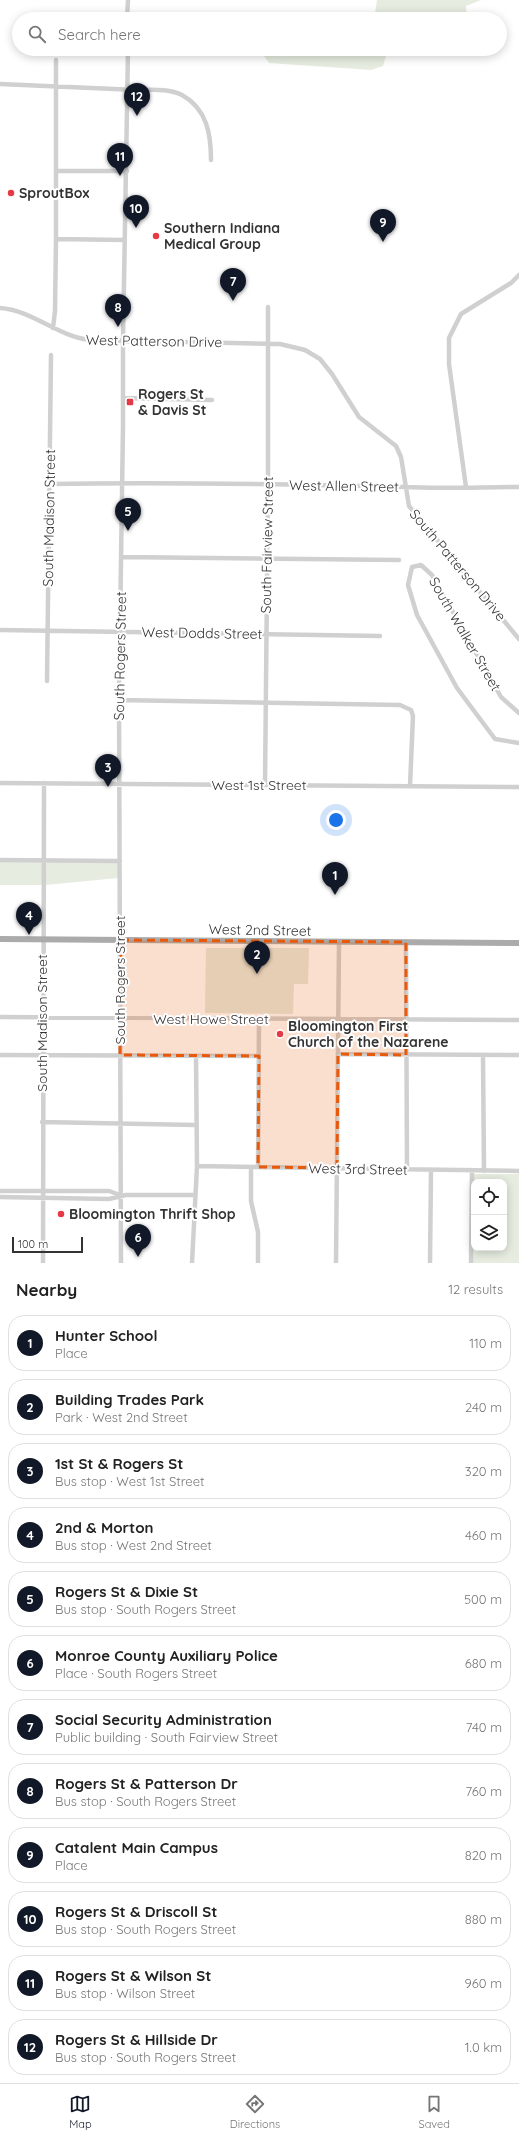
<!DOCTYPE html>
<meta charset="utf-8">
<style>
:root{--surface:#fff;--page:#f2f2f2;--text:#222;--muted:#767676;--line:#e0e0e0;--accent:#111827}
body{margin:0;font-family:Quicksand,sans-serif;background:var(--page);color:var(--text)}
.controls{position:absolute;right:12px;bottom:12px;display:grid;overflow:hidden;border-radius:8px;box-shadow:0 2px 10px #0003}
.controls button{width:36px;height:36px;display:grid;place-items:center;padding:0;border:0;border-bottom:1px solid var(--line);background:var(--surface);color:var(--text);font:20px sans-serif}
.scale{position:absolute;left:12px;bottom:10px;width:71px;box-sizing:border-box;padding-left:4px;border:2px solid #333;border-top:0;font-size:11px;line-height:14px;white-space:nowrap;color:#333;-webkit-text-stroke:3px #fff;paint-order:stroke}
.you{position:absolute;left:336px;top:820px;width:14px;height:14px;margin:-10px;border:3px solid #fff;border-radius:50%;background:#1a73e8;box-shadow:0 0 0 6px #1a73e833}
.badge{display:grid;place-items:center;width:26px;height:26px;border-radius:50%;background:var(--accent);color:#fff;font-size:13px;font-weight:700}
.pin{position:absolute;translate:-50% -33px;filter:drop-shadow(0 1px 2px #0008)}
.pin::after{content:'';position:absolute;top:21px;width:14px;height:12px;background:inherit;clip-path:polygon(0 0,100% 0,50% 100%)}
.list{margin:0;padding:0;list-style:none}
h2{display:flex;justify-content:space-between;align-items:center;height:52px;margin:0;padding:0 16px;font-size:17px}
h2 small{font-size:13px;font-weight:400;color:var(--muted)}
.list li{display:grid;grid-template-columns:26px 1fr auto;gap:12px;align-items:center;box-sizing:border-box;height:56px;margin:0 8px 8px;padding:0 8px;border:1px solid var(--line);border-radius:16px}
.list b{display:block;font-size:15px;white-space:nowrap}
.list p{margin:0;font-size:13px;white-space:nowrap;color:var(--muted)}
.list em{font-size:13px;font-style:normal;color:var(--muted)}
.icon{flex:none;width:22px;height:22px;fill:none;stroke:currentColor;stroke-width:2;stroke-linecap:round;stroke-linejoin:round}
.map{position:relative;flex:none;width:519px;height:1263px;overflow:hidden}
.search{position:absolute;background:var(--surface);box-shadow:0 2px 10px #0003;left:12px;right:12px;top:12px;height:44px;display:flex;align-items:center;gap:10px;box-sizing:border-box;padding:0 14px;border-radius:22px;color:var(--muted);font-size:15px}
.sheet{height:820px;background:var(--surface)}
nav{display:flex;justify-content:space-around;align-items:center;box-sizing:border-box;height:56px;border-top:1px solid var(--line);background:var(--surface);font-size:11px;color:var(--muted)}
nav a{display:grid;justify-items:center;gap:2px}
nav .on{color:var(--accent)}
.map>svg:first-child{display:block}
</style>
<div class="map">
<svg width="519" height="1263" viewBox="0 0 519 1263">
<rect width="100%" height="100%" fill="#fff"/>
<path fill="#e6ecdf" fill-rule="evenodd" d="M377,0H481L466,6L467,19H374Z
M259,49H286L288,53H361L368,49H388L383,66L371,70L269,63Z
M0,860L118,861V878L46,885H0Z
M206,948H309L308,984H294L293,1014L205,1013Z
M473,1174H519V1263H472ZM474,1182H504V1248H474Z"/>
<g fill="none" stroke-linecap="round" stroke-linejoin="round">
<path stroke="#d0d0d0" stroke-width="4.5" d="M127,19L128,0
M0,84C46,86 91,88 137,90C151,90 169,88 182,95C207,109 211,134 211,160
M57,171H127
M56,239L124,240
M0,308C32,310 57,336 89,340L280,344L305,350L320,359L332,374L359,417L396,446L401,457L409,506L519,639
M53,328L55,311L56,239V60
M123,398L212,400
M49,484C167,482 286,484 404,487C442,489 481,487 519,487
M466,487L449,364V338L461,314L511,283L519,275
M121,557L399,560
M0,630L380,636
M47,681L51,355
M120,700L400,705L411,710L413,716L410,786
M519,713L501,697L432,575L421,565L412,567L408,585L417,615L457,688L495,739L519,743
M0,783L519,787
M265,784L268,484V307
M0,860L120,861
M406,942L407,1170
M0,1017L519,1020
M338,1054L519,1055
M0,1055L259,1056
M483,1055L484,1171
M42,1122L196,1125
M197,1166L519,1171
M251,1167V1201L258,1232V1263
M258,1167L259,1019
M0,1191H109L120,1195
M0,1197L109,1199L126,1195H194
M43,1263L44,783
M121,1263L119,696L123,426V341L128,49
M192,1263L197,1166L196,1056
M336,1263L339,942
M430,1263L431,1170
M471,1263L472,1170"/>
<path stroke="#ababab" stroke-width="6" d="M0,939L519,943"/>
</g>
<path fill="#e8590c" fill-opacity="0.2" stroke="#e8590c" stroke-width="3" stroke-dasharray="8 5" stroke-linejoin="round" d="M121,940L406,942V1055L338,1054L337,1168L258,1167L259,1056L120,1055Z"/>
<g fill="#e63946" stroke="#fff" stroke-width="1.5">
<circle cx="11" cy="193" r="4"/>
<circle cx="156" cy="236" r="4"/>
<rect x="126" y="398" width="8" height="8" rx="2"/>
<circle cx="280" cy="1034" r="4"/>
<circle cx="61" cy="1214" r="4"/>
</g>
<g text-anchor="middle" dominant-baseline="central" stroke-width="4" stroke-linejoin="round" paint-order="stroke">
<g font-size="14" font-weight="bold" fill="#333" stroke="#fff" text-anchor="start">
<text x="19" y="193">SproutBox</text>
<text x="164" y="228">Southern Indiana<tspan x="164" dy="16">Medical Group</tspan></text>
<text x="138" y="394">Rogers St<tspan x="138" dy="16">&amp; Davis St</tspan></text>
<text x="288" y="1026">Bloomington First<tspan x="288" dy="16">Church of the Nazarene</tspan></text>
<text x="69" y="1214">Bloomington Thrift Shop</text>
</g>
<g font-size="14" fill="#333" stroke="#fff">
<text transform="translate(154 341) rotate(1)">West Patterson Drive</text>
<text transform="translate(344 486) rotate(1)">West Allen Street</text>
<text transform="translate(49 518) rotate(-89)">South Madison Street</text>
<text transform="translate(267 545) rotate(-89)">South Fairview Street</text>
<text transform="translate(458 565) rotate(50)">South Patterson Drive</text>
<text transform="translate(202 633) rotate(1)">West Dodds Street</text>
<text transform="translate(465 634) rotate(60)">South Walker Street</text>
<text transform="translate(120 656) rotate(-89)">South Rogers Street</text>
<text x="259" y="785">West 1st Street</text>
<text transform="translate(260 930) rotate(1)">West 2nd Street</text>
<text transform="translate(120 980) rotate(-90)">South Rogers Street</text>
<text x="211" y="1019">West Howe Street</text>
<text transform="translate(42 1023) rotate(-90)">South Madison Street</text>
<text transform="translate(358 1169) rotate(1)">West 3rd Street</text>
</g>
</g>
</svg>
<div class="controls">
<button><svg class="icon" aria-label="locate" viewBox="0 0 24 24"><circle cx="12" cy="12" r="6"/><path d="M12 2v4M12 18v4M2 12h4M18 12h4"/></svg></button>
<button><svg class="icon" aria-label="layers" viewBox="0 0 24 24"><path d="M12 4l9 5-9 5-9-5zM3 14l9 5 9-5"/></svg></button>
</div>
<div class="scale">100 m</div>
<div class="you"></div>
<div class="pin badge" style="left:335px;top:895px">1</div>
<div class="pin badge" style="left:257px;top:974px">2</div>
<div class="pin badge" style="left:108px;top:787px">3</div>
<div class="pin badge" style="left:29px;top:935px">4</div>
<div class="pin badge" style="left:128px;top:531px">5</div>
<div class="pin badge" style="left:138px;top:1257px">6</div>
<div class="pin badge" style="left:233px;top:301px">7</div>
<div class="pin badge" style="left:118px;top:327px">8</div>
<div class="pin badge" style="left:383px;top:242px">9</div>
<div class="pin badge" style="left:136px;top:228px">10</div>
<div class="pin badge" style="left:120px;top:176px">11</div>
<div class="pin badge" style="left:137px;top:116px">12</div>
<div class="search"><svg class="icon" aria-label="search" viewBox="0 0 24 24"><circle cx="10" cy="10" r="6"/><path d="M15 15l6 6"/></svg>Search here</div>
</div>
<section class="sheet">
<h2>Nearby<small>12 results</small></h2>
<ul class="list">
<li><span class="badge">1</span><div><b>Hunter School</b><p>Place</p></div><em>110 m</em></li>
<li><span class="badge">2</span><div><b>Building Trades Park</b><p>Park · West 2nd Street</p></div><em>240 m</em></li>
<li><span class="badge">3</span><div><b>1st St &amp; Rogers St</b><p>Bus stop · West 1st Street</p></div><em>320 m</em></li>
<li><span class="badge">4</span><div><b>2nd &amp; Morton</b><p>Bus stop · West 2nd Street</p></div><em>460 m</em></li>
<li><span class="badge">5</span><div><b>Rogers St &amp; Dixie St</b><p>Bus stop · South Rogers Street</p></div><em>500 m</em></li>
<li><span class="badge">6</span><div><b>Monroe County Auxiliary Police</b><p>Place · South Rogers Street</p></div><em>680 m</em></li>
<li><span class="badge">7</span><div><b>Social Security Administration</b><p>Public building · South Fairview Street</p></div><em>740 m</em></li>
<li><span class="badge">8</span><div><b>Rogers St &amp; Patterson Dr</b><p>Bus stop · South Rogers Street</p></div><em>760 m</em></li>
<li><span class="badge">9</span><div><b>Catalent Main Campus</b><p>Place</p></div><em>820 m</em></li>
<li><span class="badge">10</span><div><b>Rogers St &amp; Driscoll St</b><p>Bus stop · South Rogers Street</p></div><em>880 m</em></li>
<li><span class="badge">11</span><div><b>Rogers St &amp; Wilson St</b><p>Bus stop · Wilson Street</p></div><em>960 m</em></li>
<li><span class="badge">12</span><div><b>Rogers St &amp; Hillside Dr</b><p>Bus stop · South Rogers Street</p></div><em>1.0 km</em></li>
</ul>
</section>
<nav>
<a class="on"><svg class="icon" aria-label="map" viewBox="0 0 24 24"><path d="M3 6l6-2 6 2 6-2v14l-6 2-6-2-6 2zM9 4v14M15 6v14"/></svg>Map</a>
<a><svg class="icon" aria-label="directions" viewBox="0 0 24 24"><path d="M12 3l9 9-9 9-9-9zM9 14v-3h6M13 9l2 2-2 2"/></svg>Directions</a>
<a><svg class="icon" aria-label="saved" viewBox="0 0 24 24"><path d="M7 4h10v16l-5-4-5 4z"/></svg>Saved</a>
</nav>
